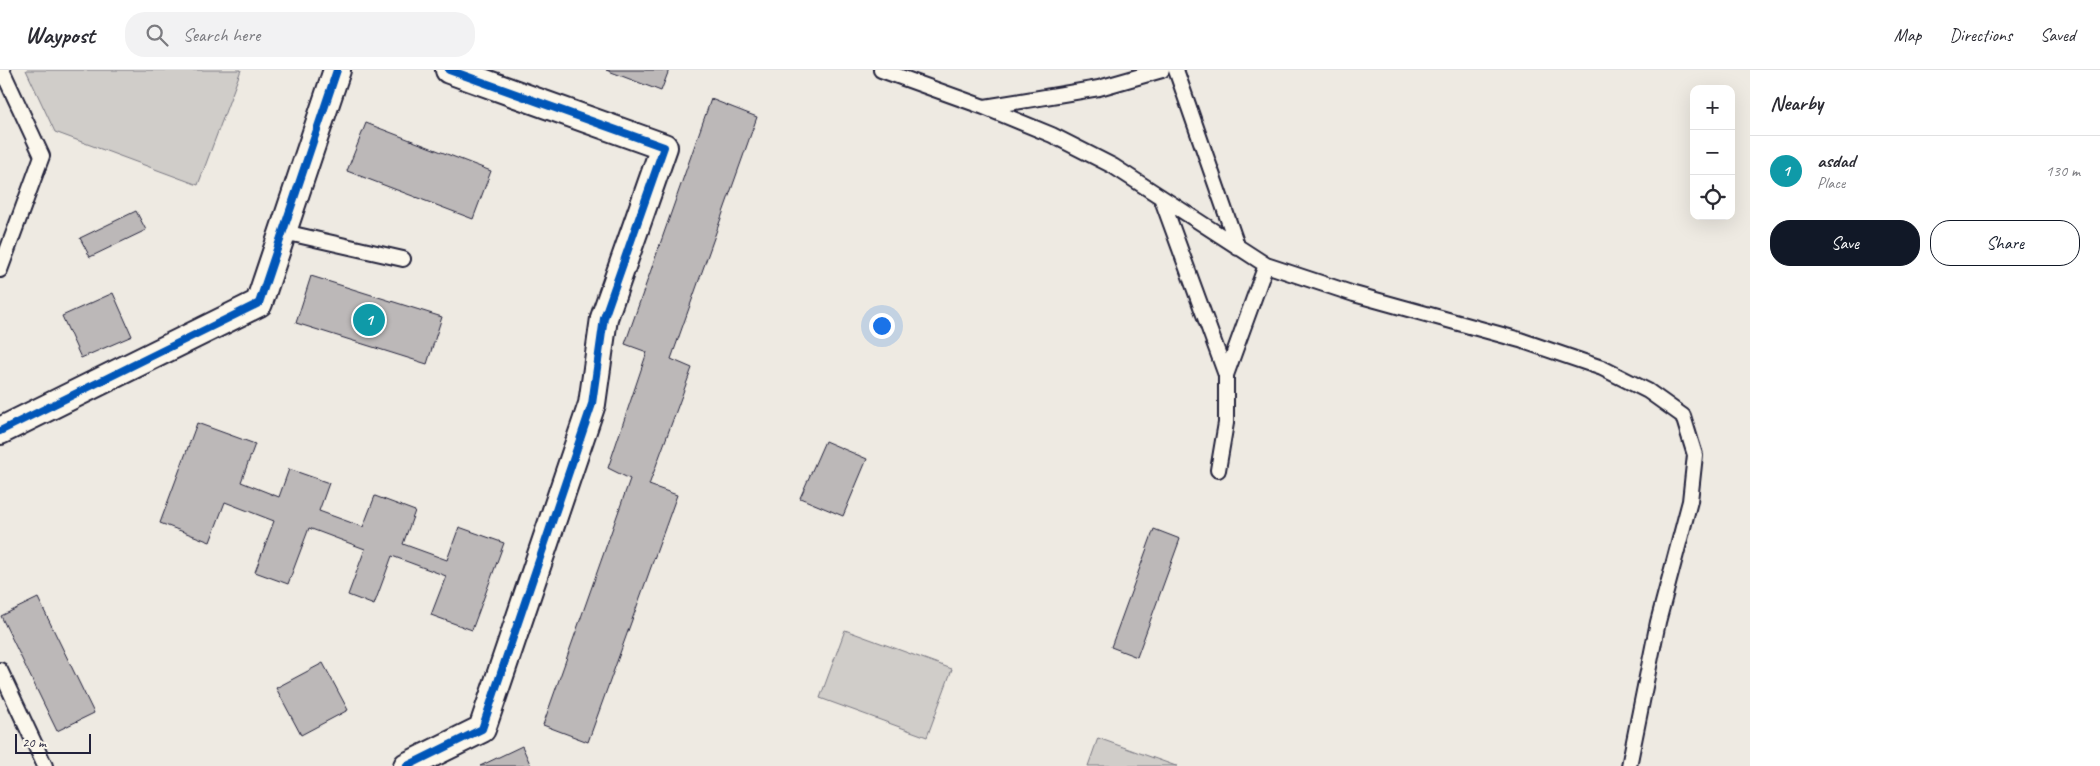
<!DOCTYPE html>
<meta charset="utf-8">
<style>
:root{--surface:#fff;--page:#f2f2f3;--text:#2b2b33;--muted:#7c7c81;--line:#e1e1e2;--accent:#111827}
body{margin:0;font-family:Caveat,sans-serif;background:var(--page);color:var(--text)}
.controls{position:absolute;right:15px;top:15px;display:grid;overflow:hidden;border-radius:10px;box-shadow:0 5px 20px #0002}
.controls button{width:45px;height:45px;display:grid;place-items:center;padding:0;border:0;border-bottom:1px solid var(--line);background:var(--surface);color:var(--text);font:25px sans-serif}
.scale{position:absolute;left:15px;bottom:12px;width:76px;box-sizing:border-box;padding-left:5px;border:2px solid #22223b;border-top:0;font-size:14px;line-height:18px;white-space:nowrap;color:#22223b;-webkit-text-stroke:4px #fbf7ec;paint-order:stroke}
.you{position:absolute;left:881px;top:255px;width:18px;height:18px;margin:-12px;border:4px solid #fff;border-radius:50%;background:#1a73e8;box-shadow:0 0 0 8px #1a73e833}
.badge{display:grid;place-items:center;width:32px;height:32px;border-radius:50%;background:var(--accent);color:#fff;font-size:16px;font-weight:700}
.pin{position:absolute;translate:-50% -50%;border:2px solid #fff;box-shadow:0 1px 5px #0006}
.list{margin:0;padding:0;list-style:none}
h2{display:flex;justify-content:space-between;align-items:center;height:65px;margin:0;padding:0 20px;font-size:21px}
h2 small{font-size:16px;font-weight:400;color:var(--muted)}
.list li{display:grid;grid-template-columns:32px 1fr auto;gap:15px;align-items:center;box-sizing:border-box;height:70px;padding:0 20px;border-top:1px solid var(--line)}
.list b{display:block;font-size:19px;white-space:nowrap}
.list p{margin:0;font-size:16px;white-space:nowrap;color:var(--muted)}
.list em{font-size:16px;font-style:normal;color:var(--muted)}
.actions{display:flex;gap:10px;padding:15px 20px}
.actions a{flex:1;padding:11px 0;border:1px solid var(--accent);border-radius:20px;text-align:center;font-size:18px;color:var(--accent)}
.actions .main{background:var(--accent);color:#fff}
.icon{flex:none;width:28px;height:28px;fill:none;stroke:currentColor;stroke-width:2;stroke-linecap:round;stroke-linejoin:round}
.map{position:relative;flex:none;width:1750px;height:696px;overflow:hidden}
header{display:flex;align-items:center;gap:30px;box-sizing:border-box;height:70px;padding:0 25px;background:var(--surface);border-bottom:1px solid var(--line)}
header strong{font-size:24px}
nav{display:flex;gap:28px;margin-inline-start:auto;font-size:18px}
.search{width:350px;height:45px;background:var(--page);display:flex;align-items:center;gap:12px;box-sizing:border-box;padding:0 18px;border-radius:20px;color:var(--muted);font-size:19px}
main{display:flex}
aside{flex:1;background:var(--surface)}
.map>svg:first-child{display:block}
</style>
<header>
<strong>Waypost</strong>
<div class="search"><svg class="icon" aria-label="search" viewBox="0 0 24 24"><circle cx="10" cy="10" r="6"/><path d="M15 15l6 6"/></svg>Search here</div>
<nav><a>Map</a><a>Directions</a><a>Saved</a></nav>
</header>
<main>
<div class="map">
<svg width="1750" height="696" viewBox="0 0 1750 696">
<rect width="100%" height="100%" fill="#eeeae2"/>
<filter id="ink" filterUnits="userSpaceOnUse"><feTurbulence type="fractalNoise" baseFrequency=".02" numOctaves="2"/><feDisplacementMap in="SourceGraphic" scale="10" xChannelSelector="R" yChannelSelector="G"/><feConvolveMatrix kernelMatrix="1 2 1 2 8 2 1 2 1" color-interpolation-filters="sRGB"/></filter>
<g filter="url(#ink)">
<path fill="#d0cdc9" stroke="#797882" d="M26,0H241L198,115L55,62Z
M845,560L952,599L927,667L820,628Z
M1098,668L1176,696H1177H1088Z"/>
<path fill="#bcb8b8" stroke="#22223b" d="M606,0H669L661,21Z
M711,29L757,47L671,289L692,298L649,415L677,425L588,672L543,655L630,409L608,398L647,282L625,274Z
M366,53L491,101L473,149L347,101Z
M136,141L146,160L90,187L80,168Z
M311,206L442,247L427,294L296,253Z
M113,223L132,266L81,288L62,246Z
M197,353L255,374L241,412L279,427L289,399L329,413L319,441L363,457L375,426L415,441L403,474L447,490L459,457L504,473L472,560L431,545L446,506L392,486L374,535L348,525L365,479L309,458L288,514L255,502L274,451L225,432L210,472L160,453Z
M825,371L867,389L843,446L800,428Z
M1154,459L1180,469L1137,587L1111,577Z
M38,528L94,643L57,661L1,546Z
M323,593L348,640L301,665L276,618Z
M522,676L531,696H480Z"/>
<g fill="none" stroke-linecap="round" stroke-linejoin="round">
<g stroke="#22223b" stroke-width="18">
<path id="service" d="M881,0L984,37L1052,65L1113,96L1266,195L1354,224L1520,270L1602,298L1648,321L1683,346L1695,385L1690,431L1658,552L1629,696
M1176,0L1238,178
M985,37L1099,18L1162,0
M1161,127L1226,305V353L1218,400
M284,162L403,189
M0,200L42,86L2,0
M1226,305L1266,195
M0,600L45,696"/>
</g>
<g stroke="#22223b" stroke-width="30">
<path id="minor" d="M0,361L259,233L337,0
M407,696L482,659L592,334L604,248L664,77L449,0"/>
</g>
<use href="#service" stroke="#fbf7ec" stroke-width="14"/>
<use href="#minor" stroke="#fbf7ec" stroke-width="26"/>
<g stroke="#fbf7ec" stroke-width="11">
<path id="cycleway" d="M0,361L259,233L337,0
M407,696L482,659L592,334L604,248L664,77L449,0"/>
</g>
<use href="#cycleway" stroke="#0057b8" stroke-width="8"/>
</g>
</g>
</svg>
<div class="controls">
<button>+</button>
<button>−</button>
<button><svg class="icon" aria-label="locate" viewBox="0 0 24 24"><circle cx="12" cy="12" r="6"/><path d="M12 2v4M12 18v4M2 12h4M18 12h4"/></svg></button>
</div>
<div class="scale">20 m</div>
<div class="you"></div>
<div class="pin badge" style="left:369px;top:250px;background:#0f9aa8">1</div>
</div>
<aside>
<h2>Nearby<small></small></h2>
<ul class="list">
<li><span class="badge" style="background:#0f9aa8">1</span><div><b>asdad</b><p>Place</p></div><em>130 m</em></li>
</ul>
<div class="actions"><a class="main">Save</a><a>Share</a></div>
</aside>
</main>
